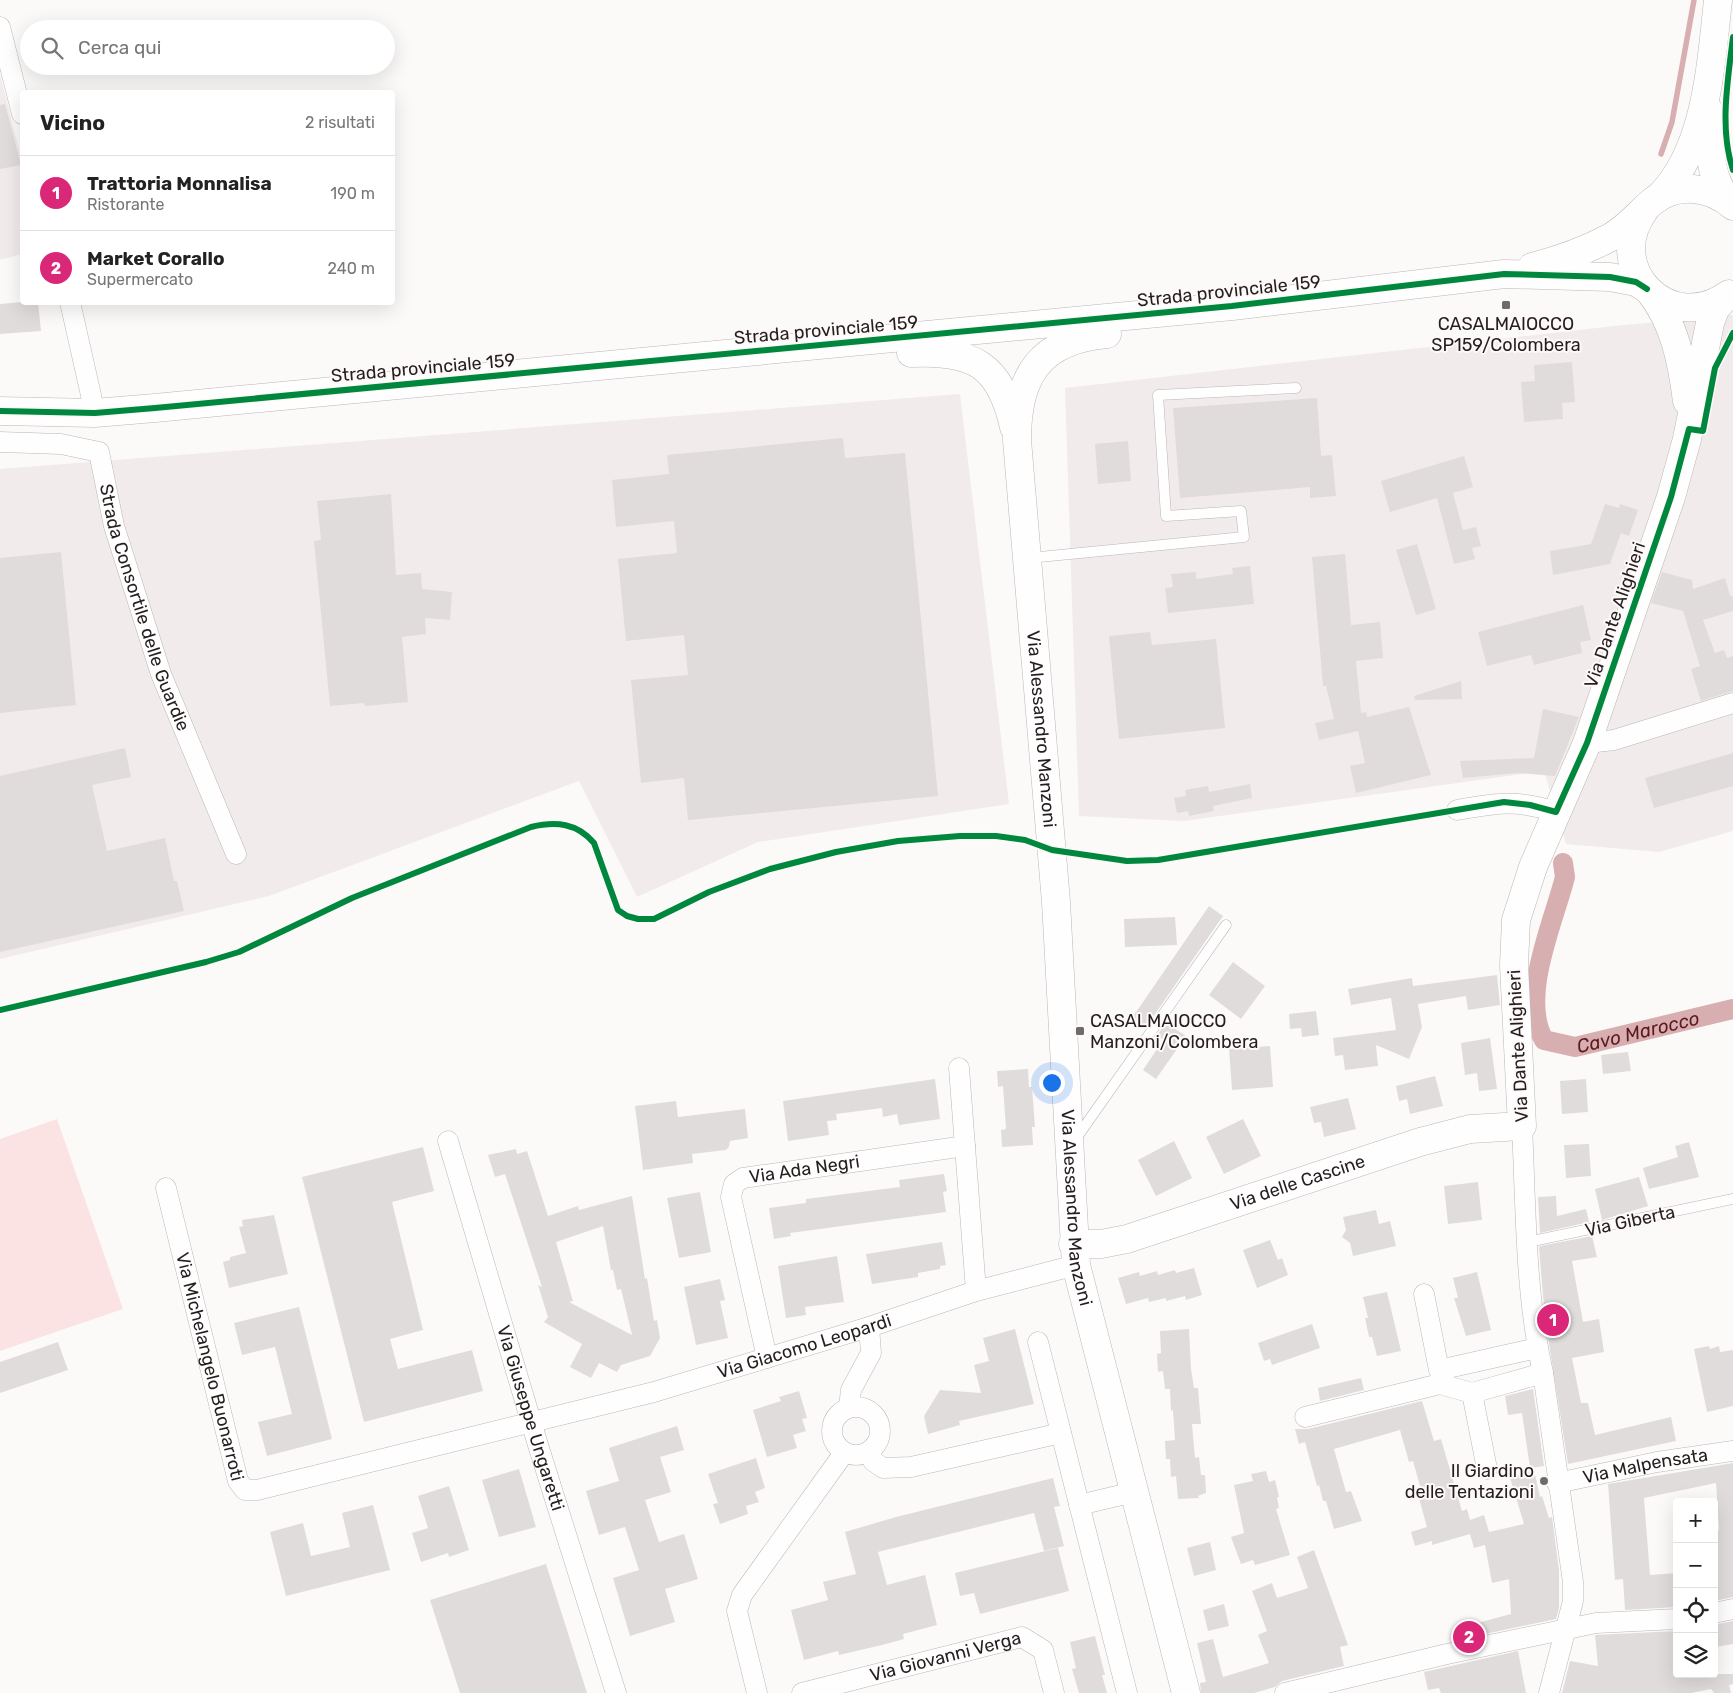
<!DOCTYPE html>
<html lang="it">
<meta charset="utf-8">
<style>
:root{--surface:#fff;--page:#f6f6f6;--text:#222;--muted:#767676;--line:#e0e0e0;--accent:#db2777}
body{margin:0;font-family:Rubik,sans-serif;background:var(--page);color:var(--text)}
.controls{position:absolute;right:15px;bottom:15px;display:grid;overflow:hidden;border-radius:5px;box-shadow:0 5px 20px #0002}
.controls button{width:45px;height:45px;display:grid;place-items:center;padding:0;border:0;border-bottom:1px solid var(--line);background:var(--surface);color:var(--text);font:25px sans-serif}
.you{position:absolute;left:1051px;top:1082px;width:18px;height:18px;margin:-12px;border:4px solid #fff;border-radius:50%;background:#1a73e8;box-shadow:0 0 0 8px #1a73e833}
.badge{display:grid;place-items:center;width:32px;height:32px;border-radius:50%;background:var(--accent);color:#fff;font-size:16px;font-weight:700}
.pin{position:absolute;translate:-50% -50%;border:2px solid #fff;box-shadow:0 1px 5px #0006}
.list{margin:0;padding:0;list-style:none}
h2{display:flex;justify-content:space-between;align-items:center;height:65px;margin:0;padding:0 20px;font-size:21px}
h2 small{font-size:16px;font-weight:400;color:var(--muted)}
.list li{display:grid;grid-template-columns:32px 1fr auto;gap:15px;align-items:center;box-sizing:border-box;height:75px;padding:0 20px;border-top:1px solid var(--line)}
.list b{display:block;font-size:19px;white-space:nowrap}
.list p{margin:0;font-size:16px;white-space:nowrap;color:var(--muted)}
.list em{font-size:16px;font-style:normal;color:var(--muted)}
.icon{flex:none;width:28px;height:28px;fill:none;stroke:currentColor;stroke-width:2;stroke-linecap:round;stroke-linejoin:round}
.map{position:relative;flex:none;width:1733px;height:1693px;overflow:hidden}
.search{position:absolute;background:var(--surface);box-shadow:0 5px 20px #0002;left:20px;top:20px;width:375px;height:55px;display:flex;align-items:center;gap:12px;box-sizing:border-box;padding:0 18px;border-radius:28px;color:var(--muted);font-size:19px}
.panel{position:absolute;background:var(--surface);box-shadow:0 5px 20px #0002;left:20px;top:90px;width:375px;height:215px;border-radius:5px}
.map>svg:first-child{display:block}
</style>
<div class="map">
<svg width="1733" height="1693" viewBox="0 0 1733 1693">
<rect width="100%" height="100%" fill="#fcfaf9"/>
<path fill="#f2ebeb" d="M0,75L22,161V254L0,260Z
M1733,315V831L1659,852L1566,844L1544,771L1184,821L1079,816L1065,388L1614,326Z
M960,394L1009,804L758,842L637,897L579,781L269,896L0,959V469Z"/>
<path fill="#fbe3e3" d="M57,1119L123,1309L0,1351V1139Z"/>
<g fill="none" stroke-linecap="round" stroke-linejoin="round">
<path stroke="#d8afb0" stroke-width="5.5" d="M1661,154L1672,122L1694,0"/>
<path stroke="#d8afb0" stroke-width="20" id="s1" d="M1563,863L1565,877C1554,921 1519,997 1544,1040L1575,1047L1733,1009"/>
</g>
<path fill="#e1dcdc" fill-rule="evenodd" d="M5,104L21,165L0,169V105Z
M22,302H38L41,331L0,334V304Z
M1572,362L1575,402L1562,403L1563,419L1524,422L1521,382L1535,381L1534,365Z
M1317,398L1321,456L1332,455L1336,496L1310,498V487L1180,498L1173,408Z
M843,438L845,458L905,453L938,796L688,820L684,778L641,783L631,680L688,675L684,635L626,641L618,559L677,553L674,521L616,527L612,480L669,474L667,455Z
M1128,441L1131,481L1098,484L1095,444Z
M1464,456L1473,487L1453,493L1463,530L1476,527L1481,546L1472,548L1475,559L1454,564L1437,498L1390,512L1381,481Z
M391,494L396,575L421,573L422,589L452,592L450,620L425,618L426,634L402,637L408,702L365,706L364,703L330,706L314,541L321,540L317,501Z
M1605,504L1619,508L1620,504L1638,510L1629,536L1621,533L1610,564L1553,575L1550,551L1591,544Z
M1417,544L1436,609L1416,615L1396,550Z
M61,552L76,705L0,713V558Z
M1345,554L1351,625L1380,622L1383,658L1356,661L1361,713L1366,712L1367,717L1409,707L1431,775L1356,793L1350,766L1365,763L1358,731L1319,740L1315,723L1334,719L1326,686H1323L1312,557Z
M1250,566L1254,604L1168,613L1165,588L1173,587L1171,574L1196,572V579L1233,574L1232,568Z
M1662,572L1692,580L1693,589L1725,578L1730,595L1733,597V611L1703,620L1715,653L1724,650L1727,658L1733,656V691L1701,701L1691,669L1700,666L1683,611L1651,603Z
M1583,605L1591,640L1580,642L1582,653L1534,665L1531,655L1487,666L1478,632Z
M1150,632L1152,645L1216,639L1225,728L1119,739L1109,636Z
M1461,681L1462,699L1415,700L1414,696Z
M1543,709L1579,717L1555,776L1518,773L1463,778L1460,761L1534,758Z
M125,748L131,777L92,785L107,851L165,838L174,881H177L184,911L0,952V776Z
M1733,753V786L1654,808L1645,778Z
M1250,784L1252,798L1213,806L1214,811L1189,816L1188,811L1177,813L1174,798L1186,796L1185,790L1208,786L1209,792Z
M1209,906L1223,916L1146,1027L1132,1018Z
M1175,917L1177,945L1125,947L1124,919Z
M1233,962L1265,986L1241,1019L1209,995Z
M1497,975L1500,1005L1468,1010L1466,996L1418,1004L1422,1027L1409,1059L1376,1045L1378,1066L1345,1070L1343,1055L1335,1056L1333,1038L1396,1030L1391,998L1351,1005L1348,989L1412,978L1413,986Z
M1316,1011L1319,1035L1302,1037L1301,1028L1290,1029L1289,1014Z
M1166,1023L1186,1036L1156,1079L1143,1070L1163,1040L1157,1035Z
M1490,1038L1497,1089L1479,1091L1477,1073L1465,1075L1461,1043Z
M1270,1046L1273,1087L1232,1090L1229,1049Z
M1628,1052L1631,1071L1603,1074L1601,1055Z
M1028,1069L1029,1087H1032L1035,1127H1032L1033,1145L1002,1147L1001,1130L1006,1129L1003,1086L998,1087L997,1071Z
M1435,1076L1443,1106L1410,1114L1407,1099L1399,1101L1396,1086Z
M935,1079L940,1119L899,1125L897,1114L883,1117L882,1108L836,1114L837,1120L827,1121L829,1135L788,1141L783,1101Z
M1586,1079L1588,1112L1562,1114L1560,1081Z
M1348,1098L1356,1129L1324,1137L1321,1122L1314,1123L1310,1107Z
M676,1101L678,1117L745,1109L748,1138L730,1141L729,1147L726,1150L692,1154L693,1163L643,1170L635,1106Z
M1243,1119L1261,1156L1224,1174L1206,1137Z
M1174,1141L1192,1178L1156,1196L1138,1160Z
M1689,1142L1699,1177L1649,1189L1643,1168L1678,1157L1675,1146Z
M1589,1144L1591,1176L1566,1178L1564,1145Z
M423,1147L434,1191L392,1202L423,1330L390,1339L398,1369L472,1350L483,1391L364,1422L302,1177Z
M516,1149L517,1154L527,1151L548,1216L578,1206L579,1210L632,1196L645,1279L647,1278L654,1321L657,1320L660,1338L650,1356L621,1365L617,1372L599,1363L591,1378L570,1367L582,1344L544,1322L548,1317L538,1285L542,1287L505,1174L495,1177L488,1155ZM603,1226L611,1270H613L617,1290L621,1289L632,1335L569,1302L573,1301L556,1242Z
M944,1174L947,1191L943,1192L946,1212L790,1233L791,1236L774,1239L769,1208L806,1203V1199L900,1187L899,1180Z
M1639,1177L1648,1206L1602,1220L1595,1189Z
M1478,1182L1482,1220L1448,1224L1444,1186Z
M700,1192L711,1252L679,1258L667,1198Z
M1556,1196L1557,1216L1586,1209L1589,1222L1540,1233L1538,1197Z
M1376,1210L1379,1224L1390,1221L1396,1246L1353,1256L1350,1243L1342,1237L1346,1230L1343,1217Z
M274,1215L288,1274L229,1288L223,1262L230,1260V1257L246,1253L239,1227L243,1226L242,1220Z
M1592,1236L1597,1257L1572,1261L1583,1322L1599,1319L1604,1352L1572,1358L1581,1403H1588L1595,1435L1671,1417L1676,1441L1568,1464L1545,1318L1539,1248L1540,1246Z
M1270,1240L1278,1260L1282,1258L1288,1275L1257,1288L1243,1250Z
M942,1242L946,1265L940,1266V1269L918,1273V1277L872,1284L866,1254Z
M837,1256L844,1302L805,1307L806,1315L786,1318L778,1266Z
M1194,1268L1202,1295L1186,1300L1185,1296L1166,1301V1298L1149,1302L1148,1298L1126,1304L1118,1278L1139,1272L1140,1276L1157,1271L1158,1275L1175,1270L1176,1273Z
M1477,1272L1491,1330L1466,1336L1454,1298H1458L1453,1278Z
M720,1279L725,1300L720,1301L728,1338L696,1345L684,1287Z
M1387,1292L1401,1351L1377,1356L1372,1337H1369L1365,1318H1368L1363,1297Z
M299,1307L332,1439L267,1456L258,1422L292,1414L275,1347L242,1355L234,1323Z
M1312,1324L1320,1348L1272,1365L1270,1359L1264,1361L1258,1343Z
M1015,1329L1034,1404L959,1421L960,1425L928,1434L924,1416L940,1390L981,1393L974,1365L989,1361L983,1338Z
M1189,1329L1191,1369L1194,1388H1198L1201,1424H1192L1195,1458L1199,1457L1201,1475H1205L1206,1493L1198,1496L1199,1498L1178,1499L1176,1476L1171,1477L1170,1459H1166L1165,1441L1175,1440L1173,1410L1171,1411L1170,1389H1165L1163,1371L1158,1372L1157,1354L1161,1353L1160,1331Z
M58,1342L68,1370L0,1393V1362Z
M1709,1346L1710,1349L1719,1346L1720,1352L1733,1350V1406L1707,1412L1694,1349Z
M1361,1378L1364,1390L1320,1401L1318,1388Z
M1533,1389L1544,1466L1530,1468L1522,1413L1508,1415L1505,1396Z
M799,1391L807,1418L802,1419L806,1431L793,1435L797,1448L767,1457L753,1410L781,1401L779,1397Z
M1422,1401L1434,1441L1441,1439L1462,1511L1467,1509L1470,1520L1484,1515L1489,1532L1524,1524L1510,1478L1534,1470L1540,1497L1542,1496L1549,1518L1552,1517L1559,1570V1608L1556,1619L1471,1637L1469,1631L1478,1629L1477,1623L1511,1614L1509,1579L1492,1583L1485,1545L1474,1548L1470,1534L1432,1545V1541L1415,1546L1411,1532L1427,1527L1417,1491L1421,1490L1413,1461L1409,1462L1400,1430L1334,1449L1346,1492L1351,1491L1362,1521L1334,1529L1326,1501H1323L1319,1485L1317,1486L1305,1442L1299,1444L1295,1429H1308Z
M677,1426L684,1450L660,1457L671,1492L645,1500L659,1542L684,1534L698,1579L665,1589L675,1622L630,1636L613,1578L639,1570L625,1527L599,1535L586,1491L619,1481L609,1448Z
M756,1458L765,1488L755,1492L759,1502L746,1506L748,1514L720,1524L713,1504L718,1503L708,1474Z
M1733,1463V1597L1714,1601V1530H1719L1716,1483L1644,1498L1650,1575L1677,1573V1607L1625,1610L1623,1579L1615,1580L1608,1484Z
M519,1469L536,1527L499,1537L482,1480Z
M1266,1471L1269,1482L1275,1480L1279,1497H1277L1279,1508L1276,1509L1290,1555L1255,1565L1253,1560L1241,1564L1231,1537L1244,1533L1234,1485L1253,1481L1251,1474Z
M1053,1478L1060,1506L1054,1507L1064,1546L1044,1551L1034,1513L878,1552L887,1585L925,1575L937,1625L903,1634L904,1639L882,1645L839,1655L838,1651L804,1660L791,1610L828,1600L823,1582L856,1574L845,1532L896,1517Z
M449,1486L469,1550L449,1557L448,1553L421,1562L412,1533L428,1528L418,1496Z
M373,1505L390,1570L286,1596L270,1532L303,1523L311,1556L350,1547L342,1513Z
M1210,1542L1216,1570L1194,1576L1187,1548Z
M1058,1548L1069,1591L980,1614L974,1593L960,1596L955,1573Z
M1314,1550L1348,1645L1340,1647L1344,1666L1282,1681L1275,1687L1254,1693H1201L1200,1683L1206,1682L1197,1643L1213,1639L1223,1677L1269,1663L1258,1635L1267,1631L1252,1591L1272,1583L1277,1598L1308,1588L1297,1557Z
M546,1564L587,1693H460L430,1600Z
M1224,1604L1229,1626L1208,1631L1203,1610Z
M1733,1621V1644L1716,1647L1714,1625Z
M1677,1631V1674H1733V1684L1729,1685L1731,1693H1714L1711,1689L1691,1693H1562L1570,1661L1598,1666L1595,1635Z
M1095,1636L1105,1675H1102L1107,1693H1079L1072,1669L1076,1668L1070,1642Z
M1518,1651L1526,1693H1441L1439,1688L1428,1690L1424,1672Z"/>
<g fill="none" stroke-linecap="round" stroke-linejoin="round">
<g stroke="#bbb6b5" stroke-width="11">
<path id="lane" d="M1029,558L1244,537L1241,511L1166,516L1158,395L1296,388
M1075,1140L1226,925
M1528,1242L1733,1199"/>
</g>
<g stroke="#bbb6b5" stroke-width="21">
<g id="street">
<path d="M0,27L22,114"/>
<path d="M70,302L95,413"/>
<path id="s2" d="M0,442L61,444L99,452L114,526L161,674L236,854"/>
<path d="M1587,743L1614,740L1733,703"/>
<path d="M1457,810C1497,803 1515,799 1556,812"/>
<path d="M959,1068L976,1291"/>
<path d="M1522,1126C1526,1208 1525,1293 1543,1373L1573,1582V1601L1549,1693"/>
<path id="s3" d="M448,1141L538,1445L616,1693"/>
<path id="s4" d="M166,1188L238,1481L245,1490H257L654,1392L869,1327L976,1291L1076,1265"/>
<path d="M1424,1294L1439,1370L1537,1348"/>
<path d="M1038,1342L1127,1693"/>
<path id="s5" d="M767,1358L731,1197L734,1184L743,1178L965,1146"/>
<circle cx="856" cy="1431" r="24"/>
<path d="M849,1407L851,1390L871,1353L869,1327"/>
<path d="M1305,1417L1440,1384L1472,1393"/>
<path d="M870,1452L873,1461L883,1468L911,1467L1061,1433"/>
<path d="M1487,1469L1472,1393L1543,1373"/>
<path id="s6" d="M1557,1483L1657,1462L1733,1451"/>
<path d="M1079,1505L1134,1492"/>
<path d="M1714,1613L1733,1609"/>
<path d="M757,1693L737,1611L742,1595L844,1453"/>
<path id="s7" d="M802,1693L1022,1637L1043,1650L1054,1693"/>
<path d="M1285,1693L1447,1654L1596,1623L1677,1619"/>
</g>
</g>
<g stroke="#bbb6b5" stroke-width="29">
<g id="secondary">
<path d="M1709,111C1709,142 1708,180 1731,204"/>
<path d="M1658,198C1707,151 1711,63 1718,0"/>
<path d="M1644,211C1602,269 1671,337 1729,294"/>
<path d="M1532,267C1559,260 1587,250 1611,237C1628,227 1638,214 1652,202C1677,182 1710,186 1733,206"/>
<path d="M1650,292C1675,324 1682,362 1687,401"/>
<path id="s8" d="M1107,334C1040,340 1017,375 1017,440L1056,902L1076,1265L1186,1693"/>
<path d="M911,353C973,350 1000,364 1014,427"/>
<path d="M0,411L95,413L155,408L1232,306L1504,274L1610,277L1636,282L1647,289"/>
<path id="s9" d="M1073,1244H1101L1127,1239L1420,1142L1470,1129L1522,1126L1514,965L1516,920L1533,867L1587,743L1671,497L1687,439L1710,323L1715,309L1726,297"/>
</g>
</g>
<use href="#lane" stroke="#fffefe" stroke-width="10"/>
<use href="#street" stroke="#fffefe" stroke-width="20"/>
<use href="#secondary" stroke="#fffefe" stroke-width="28"/>
<g stroke="#fdf9f8" stroke-width="9">
<path id="cycleway" d="M1733,37C1728,79 1719,129 1733,170
M0,411L95,413L155,408L1232,306L1504,274L1610,277L1636,282L1647,289
M0,1010L206,962L239,952L352,898L531,827C556,821 577,823 594,843L618,910L627,916L638,919H654L709,892L770,869L836,852L898,841L960,836H996L1025,840L1052,850L1127,861L1158,860L1504,802L1530,805L1556,812L1587,743L1671,497L1689,429L1703,431L1715,368L1733,333"/>
</g>
<use href="#cycleway" stroke="#00873e" stroke-width="6"/>
</g>
<g fill="#706b6b" stroke="#fdf9f8" stroke-width="2">
<rect x="1501" y="300" width="10" height="10" rx="2.5"/>
<rect x="1075" y="1026" width="10" height="10" rx="2.5"/>
<circle cx="1544" cy="1481" r="5"/>
</g>
<g text-anchor="middle" dominant-baseline="central" stroke-width="4" stroke-linejoin="round" paint-order="stroke">
<g font-size="18" fill="#251e1e" stroke="#fdf9f8">
<text transform="translate(1229 291) rotate(-6)">Strada provinciale 159</text>
<text transform="translate(826 330) rotate(-5)">Strada provinciale 159</text>
<text transform="translate(423 368) rotate(-5)">Strada provinciale 159</text>
<text stroke="none"><textPath href="#s2" startOffset="262">Strada Consortile delle Guardie</textPath></text>
<text transform="translate(1615 615) rotate(-71)">Via Dante Alighieri</text>
<text stroke="none"><textPath href="#s8" startOffset="448">Via Alessandro Manzoni</textPath></text>
<text transform="translate(1518 1046) rotate(-93)">Via Dante Alighieri</text>
<text stroke="none"><textPath href="#s5" startOffset="251">Via Ada Negri</textPath></text>
<text stroke="none"><textPath href="#s9" startOffset="234">Via delle Cascine</textPath></text>
<text stroke="none"><textPath href="#s8" startOffset="928">Via Alessandro Manzoni</textPath></text>
<text transform="translate(1630 1221) rotate(-12)">Via Giberta</text>
<text stroke="none"><textPath href="#s4" startOffset="891">Via Giacomo Leopardi</textPath></text>
<text stroke="none"><textPath href="#s4" startOffset="184">Via Michelangelo Buonarroti</textPath></text>
<text stroke="none"><textPath href="#s3" startOffset="289">Via Giuseppe Ungaretti</textPath></text>
<text stroke="none"><textPath href="#s6" startOffset="90">Via Malpensata</textPath></text>
<text stroke="none"><textPath href="#s7" startOffset="148">Via Giovanni Verga</textPath></text>
</g>
<g font-size="18" fill="#251e1e" stroke="#fdf9f8">
<text x="1506" y="324">CASALMAIOCCO<tspan x="1506" dy="21">SP159/Colombera</tspan></text>
<text x="1090" y="1021" text-anchor="start">CASALMAIOCCO<tspan x="1090" dy="21">Manzoni/Colombera</tspan></text>
<text x="1534" y="1471" text-anchor="end">Il Giardino<tspan x="1534" dy="21">delle Tentazioni</tspan></text>
</g>
<g font-size="19" font-style="italic" fill="#5e1920" stroke="#fdf9f8">
<text stroke="none"><textPath href="#s1" startOffset="279">Cavo Marocco</textPath></text>
</g>
</g>
</svg>
<div class="controls">
<button>+</button>
<button>−</button>
<button><svg class="icon" aria-label="locate" viewBox="0 0 24 24"><circle cx="12" cy="12" r="6"/><path d="M12 2v4M12 18v4M2 12h4M18 12h4"/></svg></button>
<button><svg class="icon" aria-label="layers" viewBox="0 0 24 24"><path d="M12 4l9 5-9 5-9-5zM3 14l9 5 9-5"/></svg></button>
</div>
<div class="you"></div>
<div class="pin badge" style="left:1553px;top:1320px">1</div>
<div class="pin badge" style="left:1469px;top:1637px">2</div>
<div class="search"><svg class="icon" aria-label="search" viewBox="0 0 24 24"><circle cx="10" cy="10" r="6"/><path d="M15 15l6 6"/></svg>Cerca qui</div>
<section class="panel">
<h2>Vicino<small>2 risultati</small></h2>
<ul class="list">
<li><span class="badge">1</span><div><b>Trattoria Monnalisa</b><p>Ristorante</p></div><em>190 m</em></li>
<li><span class="badge">2</span><div><b>Market Corallo</b><p>Supermercato</p></div><em>240 m</em></li>
</ul>
</section>
</div>
